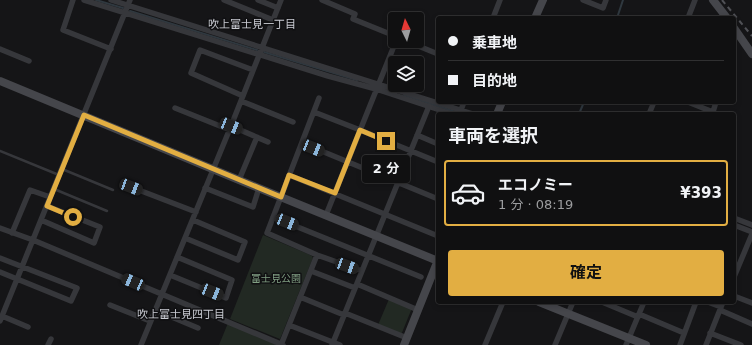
<!DOCTYPE html>
<html lang="ja">
<meta charset="utf-8">
<style>
body{margin:0;font-family:"DejaVu Sans","Noto Sans JP",sans-serif;background:#1e1e1f;color:#f1f3f6;height:100vh;display:flex;flex-direction:column;font-size:15px;white-space:nowrap}
*{box-sizing:border-box;margin:0}
p{font-size:13px;color:#9c9d9f}
.icon{flex:none;width:22px;height:22px;fill:none;stroke:currentColor;stroke-width:2;stroke-linecap:round;stroke-linejoin:round}
.map{position:relative;flex:1;overflow:hidden}
.panel{position:absolute;left:436px;top:112px;width:300px;height:192px;display:flex;flex-direction:column;background:#101011;border-radius:4px;box-shadow:0 2px 6px #0003,0 0 0 1px #303031}
.panel>*{flex:none}
.guide{position:absolute;left:436px;top:16px;width:300px;height:88px;border-radius:4px;box-shadow:0 2px 6px #0003,0 0 0 1px #303031;display:grid;align-content:center;height:88px;padding:0 12px;background:#101011}
.needle{width:26px;rotate:355deg}
.buttons{position:absolute;left:388px;top:12px;display:grid;gap:8px}
.buttons a{display:grid;place-items:center;width:36px;height:36px;border-radius:4px;background:#101011;box-shadow:0 2px 6px #0003,0 0 0 1px #303031;font-size:20px}
.end{position:absolute;width:18px;height:18px;margin:-9px;border:5px solid #e2ae42;background:#111;box-shadow:0 0 0 2px #111}
.from{border-radius:50%}
.bubble{position:absolute;height:28px;border-radius:4px;background:#101011;box-shadow:0 2px 6px #0003,0 0 0 1px #303031;font-size:13px;font-weight:700;line-height:28px;text-align:center}
.car{position:absolute;width:12px;height:24px;margin:-12px -6px;border-radius:5px;box-shadow:0 0 3px 1px #0007;background:linear-gradient(#222 24%,#8ab4d8 0 40%,#222 0 76%,#8ab4d8 0 86%,#222 0)}
.guide b{display:flex;align-items:center;gap:14px;height:38px;font-size:15px}
.guide b+b{border-top:1px solid #303031}
.guide i{width:10px;height:10px;background:#f1f3f6}
ul{padding:0;list-style:none}
li{display:flex;align-items:center;gap:12px;height:66px;margin:0 8px 6px;padding:0 4px;border:2px solid transparent;border-radius:4px}
li div{flex:1}
li b{display:block;font-size:15px}
li em{font-style:normal;font-weight:700}
li.selected{border-color:#e2ae42}
li>.icon{width:36px;height:36px;stroke-width:1.5}
h2{padding:0 12px;font-size:18px;line-height:48px}
.cta{display:flex;gap:8px;margin-top:auto;padding:8px 12px}
.cta a{flex:1;height:46px;border-radius:4px;background:#e2ae42;color:#111;font-size:16px;font-weight:700;line-height:46px;text-align:center}
.map>svg:first-child{display:block}
</style>
<div class="map">
<svg width="752" height="345" viewBox="0 0 752 345">
<rect width="100%" height="100%" fill="#151517"/>
<path fill="#222923" d="M263,235L308,254L312,256L313,258L280,339L230,319Z
M389,299L412,308L401,335L378,325Z
M228,323L275,342V345H219Z"/>
<g fill="none" stroke-linecap="round" stroke-linejoin="round">
<path stroke="#2f383f" stroke-width="2" d="M96,0L123,8
M130,11L257,50
M617,18L623,0
M264,52L357,80
M404,95L462,114
M579,114L584,102"/>
<path stroke="#36373b" stroke-width="2.5" d="M0,151L59,175
M62,169L113,190
M54,189L107,211"/>
<path stroke="#36373b" stroke-width="5.5" d="M73,0L63,30L111,49
M84,0L328,76L376,89L452,114
M111,0L473,114
M224,0L273,20
M258,0L278,8
M322,0L355,14L353,19L395,36
M583,0L603,8L606,0
M493,18L500,0
M688,18L695,0
M406,41L438,54
M0,49L29,61
M243,96L191,73L200,50L253,70
M319,98L267,233L317,255L362,271
M241,101L293,122
M688,102L713,112L716,102
M175,108L230,130
M461,110L464,102
M314,112L360,130L438,162
M649,114L654,102
M231,126L268,142
M417,135L438,144
M302,143L438,199
M289,175L438,236
M239,180L257,137
M131,187L196,212
M205,188L253,207L259,188
M326,215L396,41
M273,217L421,277
M734,218L752,225
M41,220L94,243L100,227L47,206
M734,225L752,232
M0,228L33,240L283,345
M12,233L30,190L50,197
M185,238L238,260L245,242L193,220
M0,258L77,288L71,301L0,272
M311,271L355,288
M170,275L226,298L232,280L177,257
M734,277L752,234
M357,284L418,310
M734,296L752,303
M300,297L344,315
M602,302L638,317
M708,302L721,307
M110,305L150,321
M155,310L198,328
M720,310L752,324
M345,313L407,338
M639,314L684,333
M2,316L28,327
M0,321L130,0
M289,325L340,345
M710,333L741,345
M48,345L51,339
M141,345L231,126L281,0
M281,345L317,255
M332,345L429,106
M485,345L503,302
M555,345L573,302
M626,345L644,302
M680,345L696,302
M706,345L723,302"/>
<path stroke="#45464b" stroke-width="8" d="M713,0L727,18
M535,18L543,0
M734,28L752,54
M0,81L239,180L438,261
M497,114L502,102
M539,302L646,345
M404,345L438,260"/>
<path stroke="#505156" stroke-width="2" stroke-dasharray="5 4" stroke-linecap="butt" d="M722,0L752,36"/>
</g>
<g fill="none" stroke-linecap="round" stroke-linejoin="round">
<path stroke="#e2ae42" stroke-width="5" d="M73,217L47,206L84,115L281,197L289,175L335,193L360,130L386,141"/>
</g>
<g text-anchor="middle" stroke-width="3" stroke-linejoin="round" paint-order="stroke">
<g font-size="10" fill="#819f83" stroke="#101012">
<text x="276" y="282">富士見公園</text>
</g>
<g font-size="11" fill="#c9cbd2" stroke="#101012">
<text x="252" y="28">吹上富士見一丁目</text>
<text x="181" y="318">吹上富士見四丁目</text>
</g>
</g>
</svg>
<div class="buttons">
<a><svg class="needle" viewBox="-14 -14 28 28"><path d="M0-13l5 13h-10z" fill="#e53935"/><path d="M0 13l5-13h-10z" fill="#9c9d9f"/></svg></a>
<a><svg class="icon" aria-label="layers" viewBox="0 0 24 24"><path d="M12 4l9 5-9 5-9-5zM3 14l9 5 9-5"/></svg></a>
</div>
<i class="end from" style="left:73px;top:217px"></i>
<i class="end" style="left:386px;top:141px"></i>
<div class="bubble" style="left:362px;top:155px;width:48px">2 分</div>
<i class="car" style="left:231px;top:126px;rotate:112deg"></i>
<i class="car" style="left:313px;top:148px;rotate:112deg"></i>
<i class="car" style="left:131px;top:187px;rotate:111deg"></i>
<i class="car" style="left:287px;top:222px;rotate:112deg"></i>
<i class="car" style="left:347px;top:266px;rotate:110deg"></i>
<i class="car" style="left:133px;top:282px;rotate:293deg"></i>
<i class="car" style="left:212px;top:292px;rotate:112deg"></i>
<div class="guide">
<b><i class="from"></i>乗車地</b>
<b><i></i>目的地</b>
</div>
<section class="panel">
<h2>車両を選択</h2>
<ul>
<li class="selected"><svg class="icon" aria-label="car" viewBox="0 0 24 24"><path d="M5 17H2v-5l4-1 3-4h7l3 4 3 1v5h-3M9 17h6M6 11h13"/><circle cx="7" cy="17" r="2"/><circle cx="17" cy="17" r="2"/></svg><div><b>エコノミー</b><p>1 分 · 08:19</p></div><em>¥393</em></li>
</ul>
<div class="cta"><a>確定</a></div>
</section>
</div>
